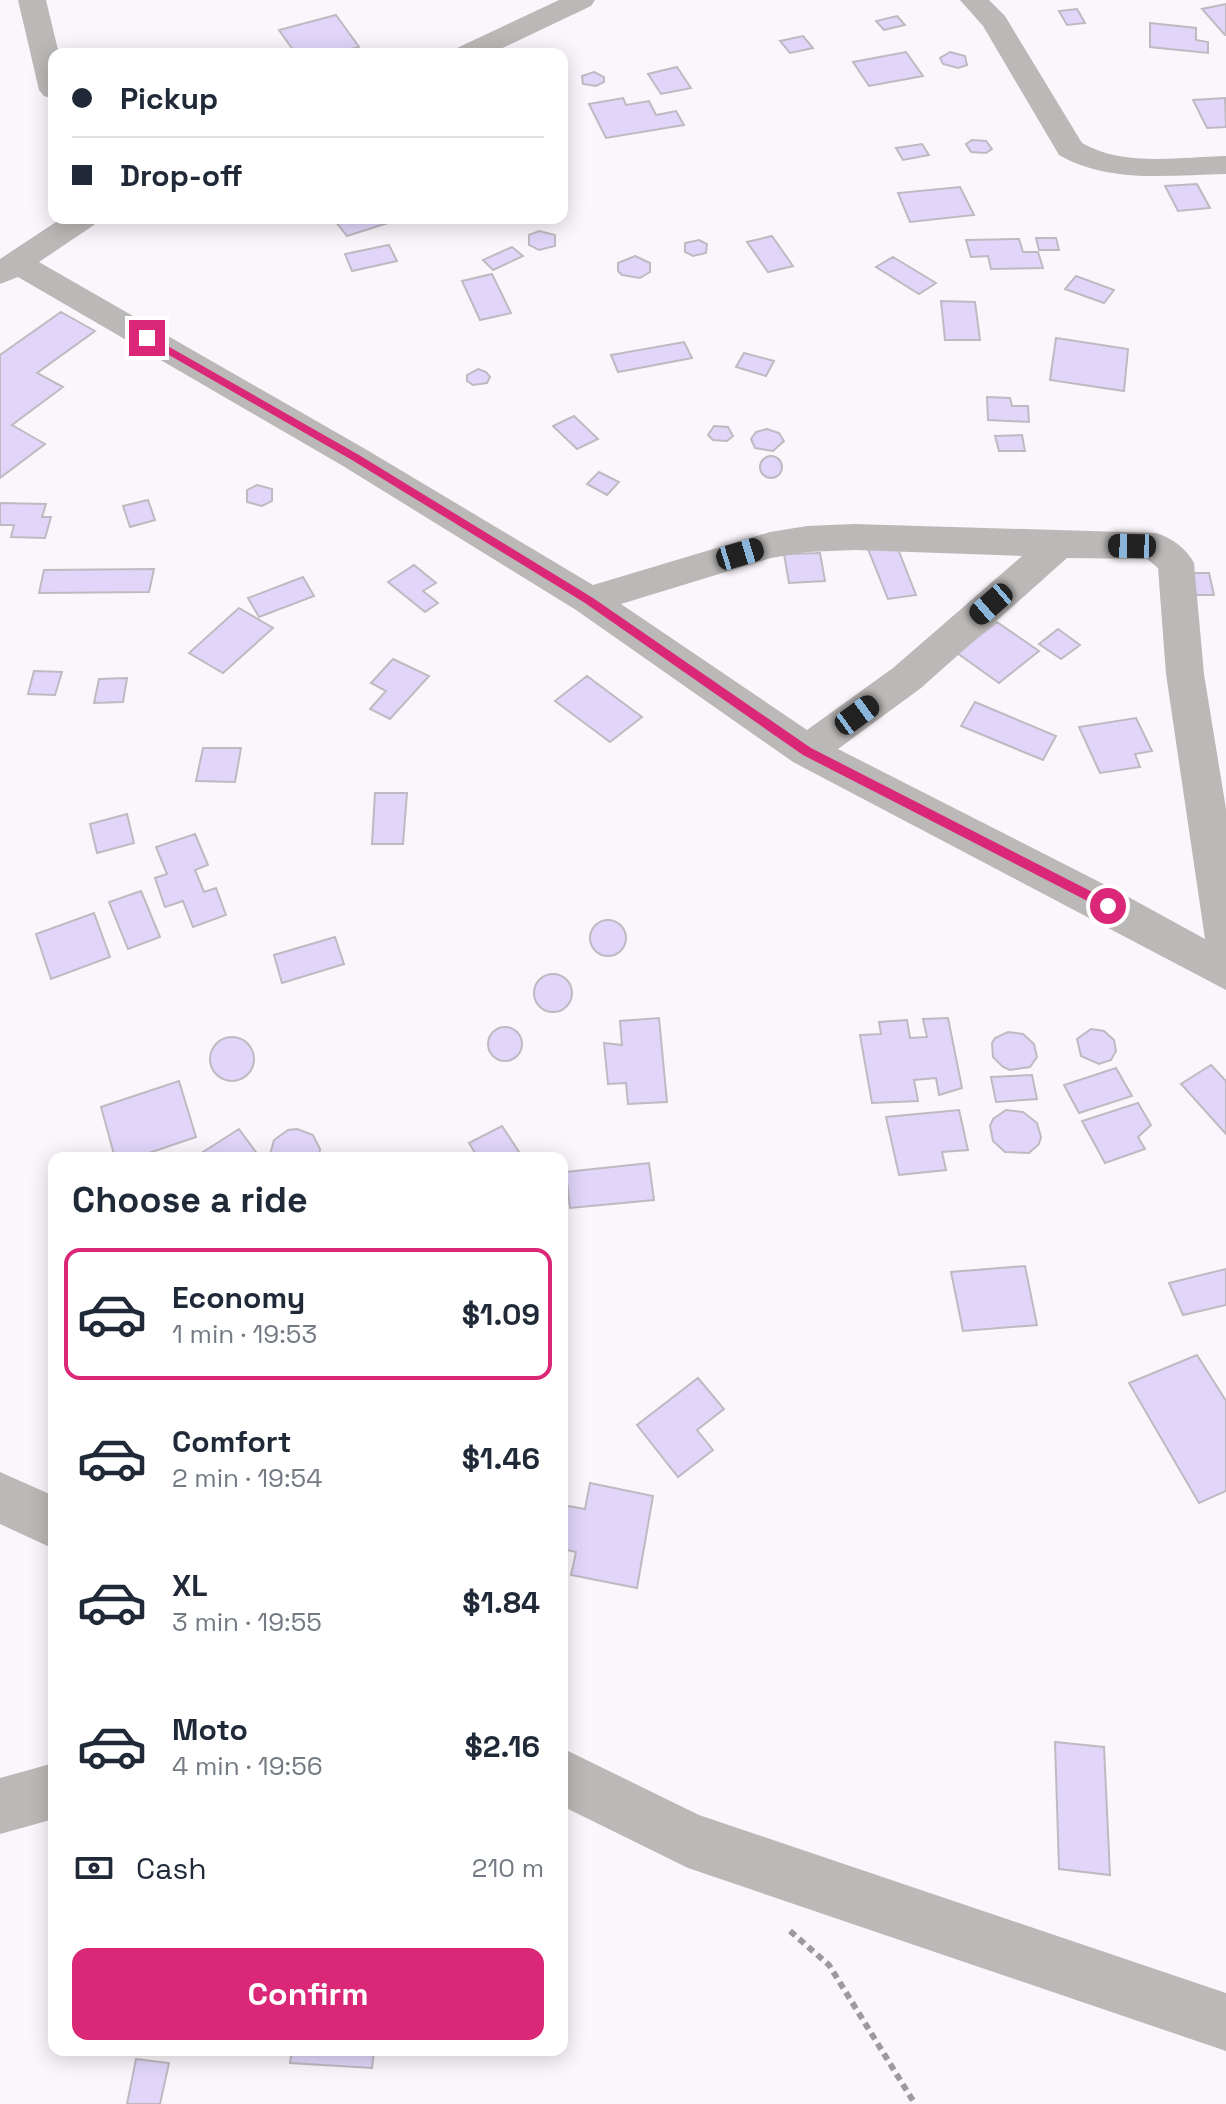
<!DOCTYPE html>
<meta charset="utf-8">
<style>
body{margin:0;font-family:"Space Grotesk",sans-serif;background:#f2f2f3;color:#1f2937;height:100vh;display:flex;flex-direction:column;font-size:30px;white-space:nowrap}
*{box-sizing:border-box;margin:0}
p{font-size:26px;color:#747a83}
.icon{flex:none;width:44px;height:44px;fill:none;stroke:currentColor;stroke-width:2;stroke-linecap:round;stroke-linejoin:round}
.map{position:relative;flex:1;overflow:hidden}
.sheet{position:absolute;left:48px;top:1152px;width:520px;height:904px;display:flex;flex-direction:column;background:#fff;border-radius:16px;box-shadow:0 4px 20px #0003}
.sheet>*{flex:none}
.guide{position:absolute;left:48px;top:48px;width:520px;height:176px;border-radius:16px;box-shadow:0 4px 20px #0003;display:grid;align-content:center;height:176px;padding:0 24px;background:#fff}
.end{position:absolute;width:36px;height:36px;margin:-18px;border:10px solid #db2777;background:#fff;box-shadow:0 0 0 4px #fff}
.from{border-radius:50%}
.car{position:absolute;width:24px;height:48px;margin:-24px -12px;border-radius:10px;box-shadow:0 0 6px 2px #0007;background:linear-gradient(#222 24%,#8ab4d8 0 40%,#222 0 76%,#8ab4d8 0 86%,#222 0)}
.guide b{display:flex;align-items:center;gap:28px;height:76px;font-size:30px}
.guide b+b{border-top:2px solid #e0e1e3}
.guide i{width:20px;height:20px;background:#1f2937}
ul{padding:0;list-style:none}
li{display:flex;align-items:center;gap:24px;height:132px;margin:0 16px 12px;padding:0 8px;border:4px solid transparent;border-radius:16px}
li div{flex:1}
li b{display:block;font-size:30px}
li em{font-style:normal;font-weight:700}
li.current{border-color:#db2777}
li>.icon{width:72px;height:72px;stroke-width:1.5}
h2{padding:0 24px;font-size:36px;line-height:96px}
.pay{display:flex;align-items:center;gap:20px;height:88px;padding:0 24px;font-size:30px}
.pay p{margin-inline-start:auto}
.cta{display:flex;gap:16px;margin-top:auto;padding:16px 24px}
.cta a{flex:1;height:92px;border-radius:16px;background:#db2777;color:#fff;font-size:32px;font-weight:700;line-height:92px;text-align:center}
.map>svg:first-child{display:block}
</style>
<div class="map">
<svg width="1226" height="2104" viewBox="0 0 1226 2104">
<rect width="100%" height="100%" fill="#fbf6fb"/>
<path fill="#e1d6fa" stroke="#bdbbc1" stroke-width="2" d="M1226,4V35H1225L1202,9Z
M1077,9L1085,23L1067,25L1059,11Z
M336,15L359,47L330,54H296L279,30Z
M897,16L905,25L884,30L876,21Z
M1150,23L1196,28V40L1208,42V53L1150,47Z
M803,36L813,48L790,53L780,41Z
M906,52L923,76L869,86L853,62Z
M950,52L965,56L967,65L958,68L943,64L940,58Z
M677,67L691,88L661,94L648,74Z
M594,72L604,77V82L596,86L583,84L582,76Z
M623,98L626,105L649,101L656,115L676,111L684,125L606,138L589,104Z
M1225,98L1226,127L1207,128L1193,100Z
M972,140L986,141L992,149L986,153L971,152L966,144Z
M922,144L929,155L903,160L896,148Z
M1197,184L1210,208L1178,211L1165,186Z
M960,187L974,215L910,222L898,193Z
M333,218H395L397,220L347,236Z
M539,231L555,235V246L539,250L529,245V235Z
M772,236L793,266L768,272L747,242Z
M1036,238H1056L1059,250H1039Z
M1019,239L1023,252H1038L1043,268L991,269L988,256L971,257L966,240Z
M699,240L707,244L706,253L693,256L685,252V243Z
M389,245L397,261L352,271L345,254Z
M512,247L523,256L493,270L483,260Z
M635,256L650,263V272L640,278L622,275L618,271V263Z
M893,257L936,283L919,294L876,267Z
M492,274L511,313L480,320L462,281Z
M1076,276L1114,290L1104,303L1065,289Z
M941,301L975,302L980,340H945Z
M61,312L95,331L37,373L63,387L12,425L45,444L0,478V355Z
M1056,338L1128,349L1124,391L1050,380Z
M684,342L692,358L618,372L611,355Z
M744,353L774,361L766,376L736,367Z
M478,369L486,372L490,377L487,383L473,385L467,381V375Z
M987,397L1010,398L1012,406H1028L1029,422L988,420Z
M574,416L598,439L577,449L553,426Z
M714,426L728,427L733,436L727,441L713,440L708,435Z
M767,429L779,433L784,441L773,451L755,448L751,439L756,432Z
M1022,435L1025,451H999L995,436Z
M760 467a11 11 0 1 1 22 0a11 11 0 1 1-22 0Z
M599,472L619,482L607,495L587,484Z
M257,485L272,489V501L262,506L247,502V490Z
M148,500L155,520L130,527L123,506Z
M0,503L46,504L42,517H51L45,538L11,537L14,525H0Z
M896,544L916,595L888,599L868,549Z
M820,553L825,581L789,583L784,554Z
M414,565L436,583L423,591L438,603L425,612L388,582Z
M154,569L149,592L39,593L44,570Z
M1188,573H1209L1214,595H1192Z
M303,577L314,596L259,617L248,598Z
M239,608L273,628L223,673L189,653Z
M997,622L1039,651L999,683L957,653Z
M1058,629L1080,645L1061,659L1039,644Z
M393,659L429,676L390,719L370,709L386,691L371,683Z
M34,671L62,672L55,695L28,694Z
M587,676L642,717L610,742L555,701Z
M127,678L123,702L94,703L99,679Z
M975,702L1056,736L1043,760L961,726Z
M1136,718L1152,751L1135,754L1140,767L1100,773L1079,727Z
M203,748H241L235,782L196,781Z
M375,793H407L403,844H372Z
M127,814L134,843L97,853L90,824Z
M195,834L208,865L195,870L204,892L216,888L226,915L193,927L183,901L165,907L155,878L167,874L156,847Z
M141,891L160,937L128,949L109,902Z
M94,913L110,957L51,979L36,934Z
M590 938a18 18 0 1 1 36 0a18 18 0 1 1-36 0Z
M335,937L344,964L282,983L274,955Z
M534 993a19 19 0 1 1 38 0a19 19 0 1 1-38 0Z
M659,1018L667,1102L628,1104L626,1083L608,1084L604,1043L622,1045L620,1021Z
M948,1018L962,1088L939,1095L936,1078L914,1080L918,1101L872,1103L860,1035L881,1034L879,1022L907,1020L910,1038L927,1037L923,1019Z
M488 1044a17 17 0 1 1 34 0a17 17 0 1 1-34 0Z
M1091,1029L1104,1031L1114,1040L1116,1051L1111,1060L1099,1064L1081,1056L1077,1039Z
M1008,1032L1023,1034L1034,1044L1037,1057L1030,1067L1010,1070L1003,1067L993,1057L992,1043L995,1038Z
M210 1059a22 22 0 1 1 44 0a22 22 0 1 1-44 0Z
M1211,1065L1226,1081V1134L1181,1084Z
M1116,1068L1132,1096L1079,1113L1064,1085Z
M1032,1075L1037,1099L996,1102L991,1077Z
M179,1081L196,1137L134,1158H115L101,1107Z
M1138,1103L1151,1125L1138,1137L1145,1149L1105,1163L1082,1121Z
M959,1110L968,1150L942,1152L946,1170L899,1175L886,1117Z
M1006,1110L1023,1112L1037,1123L1041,1137L1039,1144L1029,1153L1005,1152L993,1141L990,1126L993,1119Z
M502,1126L523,1158H478L469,1143Z
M239,1129L258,1155L253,1158H207L203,1152Z
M297,1129L313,1135L320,1149L319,1158H269L274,1140L288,1130Z
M649,1163L654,1200L570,1208L566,1172Z
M1025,1266L1037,1325L963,1331L951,1272Z
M1226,1269V1305L1183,1315L1169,1283Z
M1197,1355L1226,1401V1491L1199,1503L1129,1383Z
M698,1378L724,1409L697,1430L713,1450L678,1477L637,1425Z
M590,1483L653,1496L637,1588L571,1575L576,1552L562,1549V1505L585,1509Z
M1055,1742L1104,1747L1110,1875L1059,1869Z
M292,2050H374L372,2068L290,2063Z
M136,2059L169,2063L160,2104H127Z"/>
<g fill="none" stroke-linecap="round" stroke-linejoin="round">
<path stroke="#9d999d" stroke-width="6" stroke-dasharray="7 5" stroke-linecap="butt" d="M790,1931L829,1965L915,2104"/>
<path fill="#bbb9b7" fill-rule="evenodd" d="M18,0H46L59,54H54V99L44,96L39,90Z
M559,0H595L591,6L490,54H453L457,48Z
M960,0H989L1005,16L1082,143C1123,167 1180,157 1226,156V174C1171,175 1109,184 1059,155L983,26Z
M62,218H99L94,225L39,262L367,450L593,585L770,532L807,526L854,524L1156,533C1172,538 1186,548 1194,563L1204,674L1226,809V990L793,762L576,610L343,466L18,277L0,284V259ZM854,550L1022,556L893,668L807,730L621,604L771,558L807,552ZM1067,558L1147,559L1158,568L1166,674L1205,939L1123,894L838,749L921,688Z
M0,1472L54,1496V1549L0,1524Z
M562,1748L699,1815L1226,1993V2051L688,1868L562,1806Z
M54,1763V1819L0,1834V1778Z"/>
</g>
<path fill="#db2777" d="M143,336H150L359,455L593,598L811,748L1112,902V909H1103L803,755L585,603L352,460L143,340Z"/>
</svg>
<i class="end from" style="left:1108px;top:906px"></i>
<i class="end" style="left:147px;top:338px"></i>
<i class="car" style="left:1132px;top:546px;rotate:271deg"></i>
<i class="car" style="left:740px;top:554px;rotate:73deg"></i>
<i class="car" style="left:991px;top:604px;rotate:229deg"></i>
<i class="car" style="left:857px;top:715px;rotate:54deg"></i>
<div class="guide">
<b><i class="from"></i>Pickup</b>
<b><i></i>Drop-off</b>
</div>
<section class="sheet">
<h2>Choose a ride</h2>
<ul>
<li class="current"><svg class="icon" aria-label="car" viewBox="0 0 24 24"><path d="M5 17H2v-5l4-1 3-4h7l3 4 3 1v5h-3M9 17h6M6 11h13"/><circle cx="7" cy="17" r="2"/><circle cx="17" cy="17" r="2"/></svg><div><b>Economy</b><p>1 min · 19:53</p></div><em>$1.09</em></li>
<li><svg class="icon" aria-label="car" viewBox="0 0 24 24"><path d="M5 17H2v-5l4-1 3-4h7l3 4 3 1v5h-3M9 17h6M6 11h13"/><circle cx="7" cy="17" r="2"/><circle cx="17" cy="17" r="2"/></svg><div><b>Comfort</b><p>2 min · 19:54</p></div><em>$1.46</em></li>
<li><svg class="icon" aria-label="car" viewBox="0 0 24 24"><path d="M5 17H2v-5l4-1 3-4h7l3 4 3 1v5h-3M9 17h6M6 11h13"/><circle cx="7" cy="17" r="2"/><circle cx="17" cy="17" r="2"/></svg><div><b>XL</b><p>3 min · 19:55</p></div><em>$1.84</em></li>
<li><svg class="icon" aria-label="car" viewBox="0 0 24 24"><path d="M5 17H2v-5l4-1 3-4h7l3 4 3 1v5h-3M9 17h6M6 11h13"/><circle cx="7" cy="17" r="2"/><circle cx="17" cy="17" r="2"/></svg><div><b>Moto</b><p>4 min · 19:56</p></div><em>$2.16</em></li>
</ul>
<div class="pay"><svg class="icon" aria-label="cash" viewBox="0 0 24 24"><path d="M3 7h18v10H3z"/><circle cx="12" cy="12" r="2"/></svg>Cash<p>210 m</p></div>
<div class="cta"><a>Confirm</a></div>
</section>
</div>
